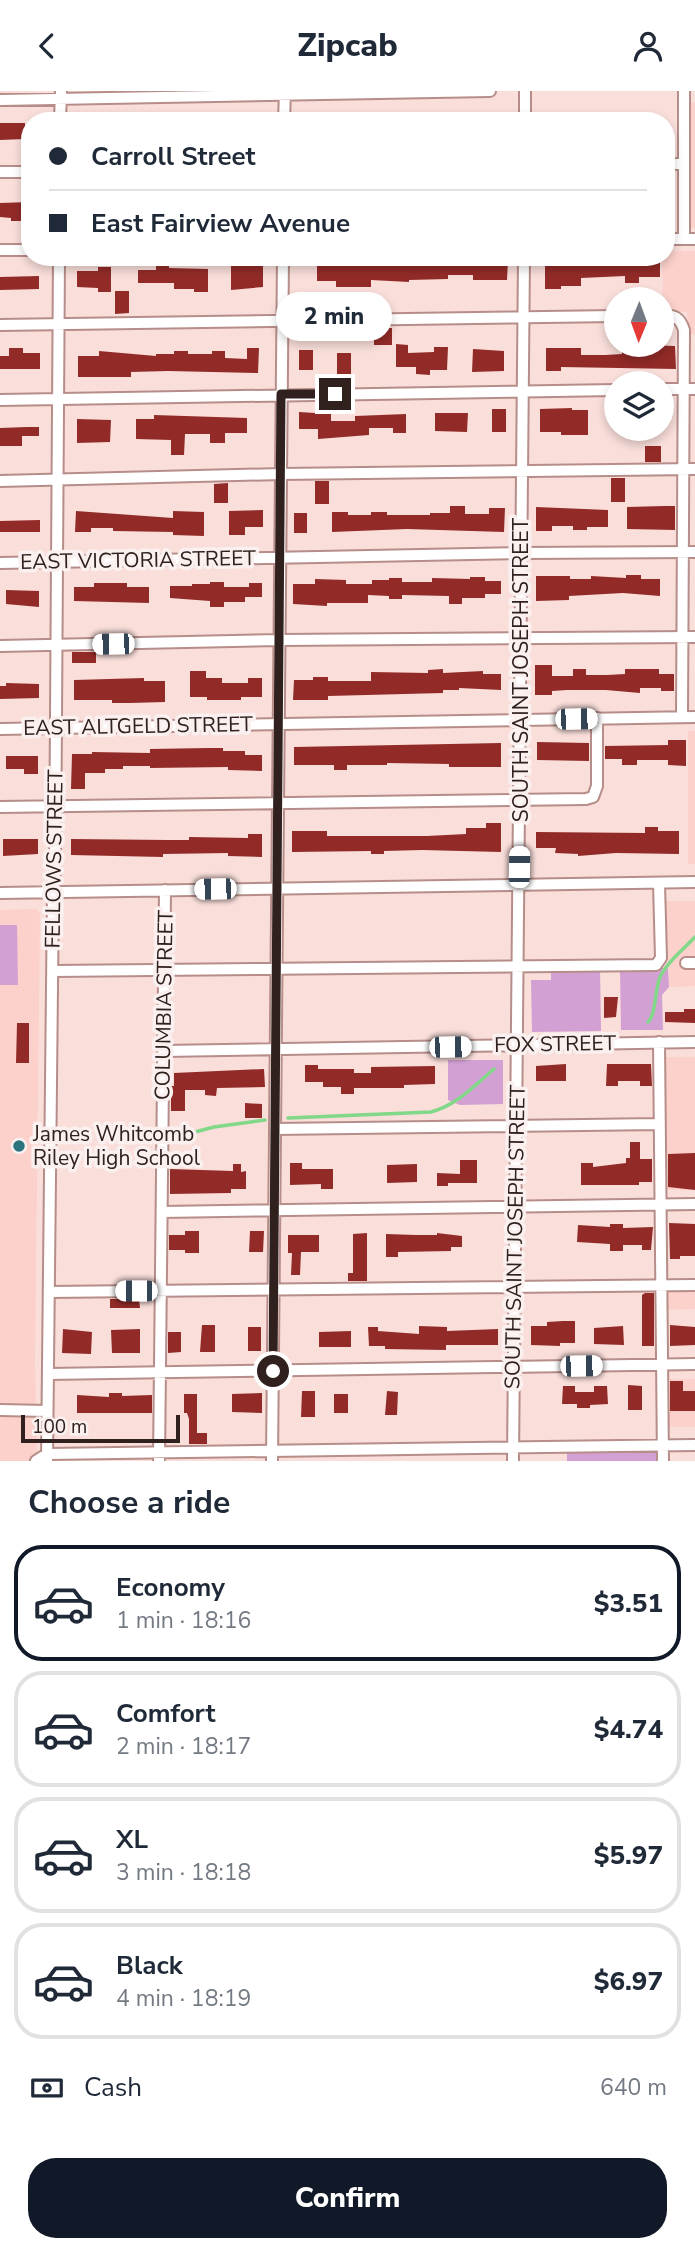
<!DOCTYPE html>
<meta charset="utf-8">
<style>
body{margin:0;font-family:"Nunito Sans",sans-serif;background:#f2f2f3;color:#1f2937;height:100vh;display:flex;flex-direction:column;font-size:26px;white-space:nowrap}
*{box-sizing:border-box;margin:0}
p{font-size:23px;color:#747a83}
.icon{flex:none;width:38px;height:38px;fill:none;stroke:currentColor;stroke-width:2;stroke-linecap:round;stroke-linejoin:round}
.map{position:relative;height:1370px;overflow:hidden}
.panel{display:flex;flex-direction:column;background:#fff;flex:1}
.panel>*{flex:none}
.top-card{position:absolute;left:21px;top:21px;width:654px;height:154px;border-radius:28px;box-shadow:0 4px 10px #0003;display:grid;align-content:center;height:154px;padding:0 28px;background:#fff}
.needle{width:46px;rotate:181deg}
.fabs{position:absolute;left:604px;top:196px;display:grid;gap:14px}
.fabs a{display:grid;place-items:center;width:70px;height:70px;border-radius:50%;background:#fff;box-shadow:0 4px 10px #0003;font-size:35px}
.scale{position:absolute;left:21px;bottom:18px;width:159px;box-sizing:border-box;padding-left:7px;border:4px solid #30201e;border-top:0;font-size:19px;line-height:24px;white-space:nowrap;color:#30201e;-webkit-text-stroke:5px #f9f0ef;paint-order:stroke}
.end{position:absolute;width:32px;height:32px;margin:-16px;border:9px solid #30201e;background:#fff;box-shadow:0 0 0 4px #fff}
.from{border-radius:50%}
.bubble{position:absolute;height:49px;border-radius:24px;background:#fff;box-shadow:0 4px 10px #0003;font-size:23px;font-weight:800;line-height:49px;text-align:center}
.car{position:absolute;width:21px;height:42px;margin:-21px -10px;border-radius:9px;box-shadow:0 0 5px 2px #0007;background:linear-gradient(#fff 24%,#345 0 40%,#fff 0 76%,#345 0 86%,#fff 0)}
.top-card b{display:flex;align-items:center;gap:24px;height:66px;font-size:26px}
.top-card b+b{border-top:2px solid #e0e1e3}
.top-card i{width:18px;height:18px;background:#1f2937}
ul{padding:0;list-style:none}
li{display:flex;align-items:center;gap:21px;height:116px;margin:0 14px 10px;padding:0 14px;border:4px solid #e0e1e3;border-radius:28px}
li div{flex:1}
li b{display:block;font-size:26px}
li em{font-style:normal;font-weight:800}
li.selected{border-color:#111827}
li>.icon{width:63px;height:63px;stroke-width:1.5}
h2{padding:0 28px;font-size:32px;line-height:84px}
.pay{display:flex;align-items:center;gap:18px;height:77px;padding:0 28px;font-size:26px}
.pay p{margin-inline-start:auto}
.primary-button{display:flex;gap:14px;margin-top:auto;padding:14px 28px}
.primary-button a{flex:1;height:80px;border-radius:28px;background:#111827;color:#fff;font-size:28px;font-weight:800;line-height:80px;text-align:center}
header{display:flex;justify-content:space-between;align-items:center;height:91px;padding:0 28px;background:#fff;font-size:32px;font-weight:800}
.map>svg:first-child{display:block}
</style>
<header><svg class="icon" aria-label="back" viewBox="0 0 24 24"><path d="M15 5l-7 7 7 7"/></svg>Zipcab<svg class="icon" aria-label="person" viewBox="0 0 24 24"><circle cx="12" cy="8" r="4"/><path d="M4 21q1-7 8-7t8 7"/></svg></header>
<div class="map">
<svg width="695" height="1370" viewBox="0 0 695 1370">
<rect width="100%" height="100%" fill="#f9deda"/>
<path fill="#fcd1cc" d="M689,11H695V137H688Z
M667,160H695V243H688L687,221H663L662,166H667Z
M688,640H695V773H688Z
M666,810H695V895L669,896Z
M36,818L40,823L35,1272L37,1370H0V819Z
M662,966H695V1099H664Z
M695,1197V1218L663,1219V1198Z
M665,1288H695V1336H666Z"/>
<path fill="#d2a0d3" d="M0,834H17L18,894H0Z
M551,877H600L601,940L532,941L531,889H551Z
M620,877H668L669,896L662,904L663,939H621Z
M503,969V1013L460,1014L448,1009V969Z
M659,1358V1370H567V1360Z"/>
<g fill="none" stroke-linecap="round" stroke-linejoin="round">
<path stroke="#81d888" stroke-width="3.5" d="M648,931C657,922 654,897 661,884C669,869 684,858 695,846
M288,1027L431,1021C457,1014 474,995 494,978
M168,1048L214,1036L265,1029"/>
</g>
<path fill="#922b28" d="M0,32H25V48L0,49Z
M30,111V126H24V130H11V127L0,126V112Z
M624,166H660V186H639V192H625V185L581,187V195H561V198H545V170H566V167Z
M453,169H508L507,189H473V184H448V188L409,189V191L371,189V196H336V190H317V172H395V170L453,172Z
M156,174H169V177L208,178V201H194V198H174V192H138V179H156Z
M231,174L263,175V196L231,199Z
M98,176H111V201H98V197L77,196V180H98Z
M39,185V198L0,199V186Z
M115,200H129V222L115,223Z
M300,202H314V222H300Z
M374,237H392V254H374Z
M396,253L408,254V262L434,261V256H448L447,279H430V284L416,283V276H396Z
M645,254L675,255L676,278L561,276V280H546V257H581V264H605L622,263V256H645Z
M9,257H23V262H40V278H0V265H9Z
M247,257H259L258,282L168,280L131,281V286H78V265H99V260L156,265V263H174V260H188V263H212V260H225V267L247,268Z
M473,258L504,260V280L472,281Z
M299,259H313V279H299Z
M337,262H351V283H337Z
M572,317V319H588V344H561V341H540V318Z
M492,318H506V341H492Z
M299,321L331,323V330H355V325L406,323V342H393V337H369V344L318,348V338H299Z
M435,322H468L467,341L435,340Z
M154,324L247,327V342H225V352H210V343H185L184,364H171V349L136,348V328H154Z
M77,328L111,329L110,351L77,352Z
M27,336H39V345H22V355H0V337Z
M645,355H661V371H645Z
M611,387H625V411H611Z
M315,390H329V413H315Z
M228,392V412H214V393Z
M450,415H465V423H489V417H505L504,441L407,438L332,441V421H348V424H371V421H387V424H430V422H450Z
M664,415H675V439L627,438V416Z
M536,416L608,419V436H587V439H573V435H552V440H536Z
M263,419V436H245V444H229V420Z
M76,420L173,427V420L204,421V445L173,444V441L113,440V437H91V441H75Z
M294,422H307V442H294Z
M40,429V441H0V430Z
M626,484H641V488H660V505L623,502L569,505V509L536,510V485H570V488H591V485L626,487Z
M470,486H485V490H501V503H485V507H462V513H449V505L402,504V508H389V505L368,504V512H327V515L293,513V493H315V488L346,489V493H372V489H389V487H402V491H432V487L470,488Z
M210,491H224V496H249V492H262V506H245V511H224V516H210V510L170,507V495H192V493H210Z
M94,492H127V496H149V512L74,510V496H94Z
M6,499L39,500V516L6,513Z
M72,561H96V572H72Z
M535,574H552V585H573V578H586V584H607L625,583V578H659V583H674V600H661V597H640V602L606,599H567L552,600V604H535Z
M443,578V582L483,580V583H501V599L459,597V599H443V602L328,605V609H293L294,589H313V586H328V590H371V581L428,582V579Z
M190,580H206V587H222V592H248V587H262V606H241V609H207V606H190Z
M144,587V590H165V611L130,612H112V609H74V589Z
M6,592L39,593V607L0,608V595H6Z
M668,649H686V675L668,674V669H637V674H622V668H605V655L668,654Z
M537,651L589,652V670L537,669Z
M501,652V676H449V673L387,672V674H347V679H334V674H294V656Z
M209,657H223V660H245V664H262V680L228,679V676L150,677V675H123V678H105V682H85V698H71L72,663H92V661L150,662V658Z
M6,665H38V683H24V678H6Z
M486,732H501V761L422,759L384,760V763H371V760L292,761V740H327V745H427L466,743V737H486Z
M645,736H658V740H679V763L616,762L578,765V763L555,762L556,757H536V741L645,742Z
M248,743H262V766L228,765V762L163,763V766L71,764V748L168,749H189V746L248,747Z
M3,748H38V763L3,765Z
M604,906H618L616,926L604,927Z
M684,918H695V932L665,931V921H684Z
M17,932H29V972H16Z
M566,973V990H536V975Z
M607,973H651L652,995H640V990H618V995H606Z
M305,974H318V978H354V982H371V976L435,975V993L404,994V997H354V1003H341V996H323V991H305Z
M264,978L265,996L217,997L216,1005L205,1004V999H185V1020H171V995H174V982Z
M245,1012L262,1013V1027H245Z
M630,1051H640V1068H652V1091H639V1094H581V1072H593V1076L626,1072V1067H630Z
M695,1062V1099L668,1096V1063Z
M460,1069H477V1092H448V1095H437V1082L460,1083Z
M290,1072H302V1078H333V1098H321V1093L290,1094Z
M233,1073H241V1081L246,1080V1098H231V1102L170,1103V1078L233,1080Z
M417,1073V1091L387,1092V1074Z
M669,1132L695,1133V1165H680V1168H670Z
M610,1133H623V1137L653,1136L651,1159H642V1154H623V1160H610V1153L577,1151L578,1134L610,1136Z
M185,1140H199V1162H185V1159H169V1144H185Z
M250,1140H264L263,1161H249Z
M367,1142V1190H348V1182H353V1143Z
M437,1142L462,1145V1156H451V1160L398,1161V1166H386V1143L416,1144H437Z
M288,1144H319V1161H301L300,1184H291L292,1162H288Z
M645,1202H654V1255H642V1204Z
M110,1208H139L140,1217H110Z
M563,1230H575V1252H560V1255L531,1254V1235H547V1231Z
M202,1234H215V1261H200Z
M670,1234L695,1236V1254L670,1255Z
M419,1235L447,1236V1240L498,1238V1254H446V1259L385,1258V1255H369L368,1236H378V1240L419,1243Z
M623,1235L624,1254L594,1253V1237Z
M248,1236H261V1260H248Z
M63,1238L92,1241L91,1263L62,1262Z
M140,1238V1262H112L111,1239Z
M351,1240V1256H319V1241Z
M168,1241H181V1261L168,1262Z
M670,1290H683V1300H695V1320H670Z
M628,1294L642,1295V1319H628Z
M563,1295H575V1301H594V1295H607L608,1313L590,1314V1317H577V1313H562Z
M302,1300H315V1326H301Z
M387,1300L398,1301L397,1324H385Z
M109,1302H122V1305L152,1304V1322H77V1304L109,1306Z
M262,1302V1322L232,1321V1303Z
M184,1303H197V1342H207V1353H189V1328L187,1322H184Z
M334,1303H348V1322H334Z"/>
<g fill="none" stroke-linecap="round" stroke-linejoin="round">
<defs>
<path id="minor" d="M684,0V148
M0,9L490,0
M60,30L61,0
M284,30L285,0
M525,30V0
M667,73H684
M0,81H30
M667,148H695
M0,159H30
M662,224C674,224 680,226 684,239L682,626
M0,234L616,225
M662,298H695
M0,309L616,299
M0,390L281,383L695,378
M0,472L522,462L695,461
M0,555L280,549L695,546
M0,638L695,626
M0,716L586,708L593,706L597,695V627
M0,802L695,791
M686,872H695
M53,880L656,874L661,867L659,792
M659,951L663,1370
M163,960L695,951
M275,1038L659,1033
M162,1121L695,1113
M49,1201L695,1194
M48,1283L695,1273
M0,1319L47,1320
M36,1370L47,1363L695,1354
M47,1370L53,801L55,779L59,166
M159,1370L165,799
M272,1370L283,166
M513,1370L524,166"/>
</defs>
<use href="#minor" stroke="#b68d88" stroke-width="14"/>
<use href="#minor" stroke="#fff" stroke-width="10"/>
</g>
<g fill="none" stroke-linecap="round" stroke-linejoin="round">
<path stroke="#30201e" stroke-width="9" d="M273,1280L281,303H335"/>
</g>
<circle fill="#2c747d" stroke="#f9f0ef" stroke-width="2.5" cx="19" cy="1055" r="7"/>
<g text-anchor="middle" stroke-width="7" stroke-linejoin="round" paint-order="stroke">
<g font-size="21" fill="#30201e" stroke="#f9f0ef">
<text transform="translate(138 469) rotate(-1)" y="7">EAST VICTORIA STREET</text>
<text transform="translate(521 579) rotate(-90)" y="7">SOUTH SAINT JOSEPH STREET</text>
<text transform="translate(138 635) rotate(-1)" y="7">EAST ALTGELD STREET</text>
<text transform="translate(54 768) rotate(-89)" y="7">FELLOWS STREET</text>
<text transform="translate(164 914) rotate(-89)" y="7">COLUMBIA STREET</text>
<text transform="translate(555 953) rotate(-1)" y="7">FOX STREET</text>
<text transform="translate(515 1146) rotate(-89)" y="7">SOUTH SAINT JOSEPH STREET</text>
</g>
<g font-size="21" fill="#30201e" stroke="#f9f0ef" text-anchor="start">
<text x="33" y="1050">James Whitcomb<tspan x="33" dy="24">Riley High School</tspan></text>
</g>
</g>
</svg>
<div class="fabs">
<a><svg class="needle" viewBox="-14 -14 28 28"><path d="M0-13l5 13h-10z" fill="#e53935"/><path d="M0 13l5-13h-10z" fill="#747a83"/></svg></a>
<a><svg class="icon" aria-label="layers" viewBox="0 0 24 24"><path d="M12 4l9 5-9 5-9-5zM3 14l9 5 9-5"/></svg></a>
</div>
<div class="scale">100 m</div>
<i class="end from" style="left:273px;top:1280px"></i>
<i class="end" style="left:335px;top:303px"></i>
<div class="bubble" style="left:276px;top:201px;width:116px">2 min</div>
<i class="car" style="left:113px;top:553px;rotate:269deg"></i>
<i class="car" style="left:576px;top:628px;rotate:89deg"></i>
<i class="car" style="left:519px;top:776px;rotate:1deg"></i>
<i class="car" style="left:215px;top:798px;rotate:269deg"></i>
<i class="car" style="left:450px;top:956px;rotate:89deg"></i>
<i class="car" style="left:136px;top:1200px;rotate:270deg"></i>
<i class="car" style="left:581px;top:1275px;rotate:89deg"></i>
<div class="top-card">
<b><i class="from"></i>Carroll Street</b>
<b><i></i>East Fairview Avenue</b>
</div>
</div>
<section class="panel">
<h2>Choose a ride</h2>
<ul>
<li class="selected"><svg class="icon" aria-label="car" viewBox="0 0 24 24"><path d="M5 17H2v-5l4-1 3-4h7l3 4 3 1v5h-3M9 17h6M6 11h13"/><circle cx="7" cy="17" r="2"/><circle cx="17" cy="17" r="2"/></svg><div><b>Economy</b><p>1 min · 18:16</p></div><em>$3.51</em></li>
<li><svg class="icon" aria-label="car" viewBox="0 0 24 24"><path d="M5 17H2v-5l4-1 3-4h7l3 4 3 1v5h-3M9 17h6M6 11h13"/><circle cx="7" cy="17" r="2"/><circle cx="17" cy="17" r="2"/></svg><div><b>Comfort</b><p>2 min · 18:17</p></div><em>$4.74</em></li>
<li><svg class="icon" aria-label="car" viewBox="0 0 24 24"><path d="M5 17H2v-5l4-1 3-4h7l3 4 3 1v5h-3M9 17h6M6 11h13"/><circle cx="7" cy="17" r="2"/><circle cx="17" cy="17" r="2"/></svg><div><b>XL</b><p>3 min · 18:18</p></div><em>$5.97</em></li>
<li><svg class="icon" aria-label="car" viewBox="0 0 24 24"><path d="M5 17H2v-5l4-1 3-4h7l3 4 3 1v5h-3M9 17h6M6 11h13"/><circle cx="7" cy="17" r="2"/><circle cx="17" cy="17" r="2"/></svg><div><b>Black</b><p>4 min · 18:19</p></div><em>$6.97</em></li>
</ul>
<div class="pay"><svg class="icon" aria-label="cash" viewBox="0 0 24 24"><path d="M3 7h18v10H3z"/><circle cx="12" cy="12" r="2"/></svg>Cash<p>640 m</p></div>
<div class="primary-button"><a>Confirm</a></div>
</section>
